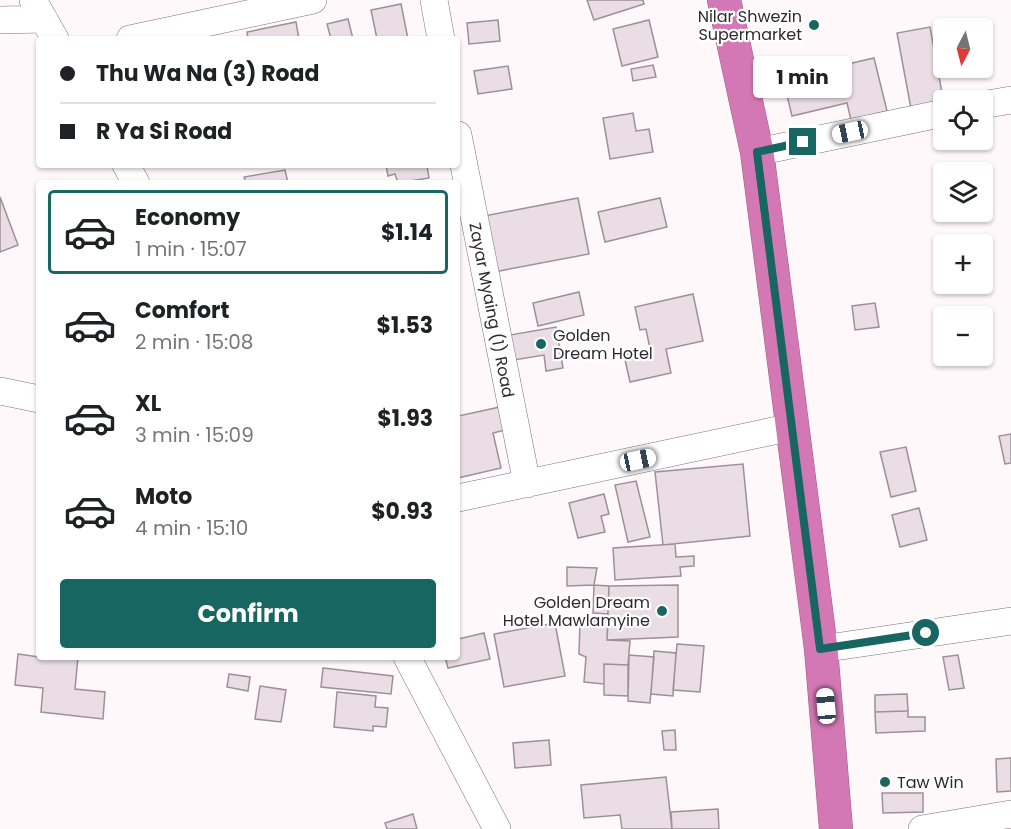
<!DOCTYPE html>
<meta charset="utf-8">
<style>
body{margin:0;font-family:Poppins,sans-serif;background:#f6f6f6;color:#202124;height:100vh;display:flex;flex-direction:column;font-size:22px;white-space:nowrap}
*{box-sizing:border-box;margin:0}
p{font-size:20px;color:#757577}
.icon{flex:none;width:33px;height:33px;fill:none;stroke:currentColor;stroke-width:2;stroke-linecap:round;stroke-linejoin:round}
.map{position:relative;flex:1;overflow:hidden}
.drawer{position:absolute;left:36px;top:180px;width:424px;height:480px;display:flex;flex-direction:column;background:#fff;border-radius:6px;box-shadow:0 2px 4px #0004}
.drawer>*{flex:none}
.guide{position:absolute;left:36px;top:36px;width:424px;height:132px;border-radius:6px;box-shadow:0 2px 4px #0004;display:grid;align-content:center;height:132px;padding:0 24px;background:#fff}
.needle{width:39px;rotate:187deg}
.fabs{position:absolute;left:933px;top:18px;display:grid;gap:12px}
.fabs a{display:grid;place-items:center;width:60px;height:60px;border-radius:6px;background:#fff;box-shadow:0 2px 4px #0004;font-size:30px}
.end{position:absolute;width:27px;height:27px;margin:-14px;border:8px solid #186661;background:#fff;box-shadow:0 0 0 3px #fff}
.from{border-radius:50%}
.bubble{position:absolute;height:42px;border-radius:6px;background:#fff;box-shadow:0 2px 4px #0004;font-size:20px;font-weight:700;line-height:42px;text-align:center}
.car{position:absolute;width:18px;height:36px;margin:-18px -9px;border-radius:8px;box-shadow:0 0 4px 2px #0007;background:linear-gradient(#fff 24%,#345 0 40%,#fff 0 76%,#345 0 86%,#fff 0)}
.guide b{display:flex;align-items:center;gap:21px;height:57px;font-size:22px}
.guide b+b{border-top:2px solid #e0e0e0}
.guide i{width:15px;height:15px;background:#202124}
ul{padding:10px 0 0;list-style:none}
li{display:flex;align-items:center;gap:18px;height:84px;margin:0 12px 9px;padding:0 12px;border:3px solid transparent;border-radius:6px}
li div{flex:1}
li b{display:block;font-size:22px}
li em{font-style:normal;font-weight:700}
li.active{border-color:#186661}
li>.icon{width:54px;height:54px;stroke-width:1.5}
.cta{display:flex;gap:12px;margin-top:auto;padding:12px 24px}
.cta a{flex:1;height:69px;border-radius:6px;background:#186661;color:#fff;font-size:24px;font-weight:700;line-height:69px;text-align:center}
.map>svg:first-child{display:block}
</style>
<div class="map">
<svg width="1011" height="829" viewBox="0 0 1011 829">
<rect width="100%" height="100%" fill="#fef8fb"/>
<path fill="#eadde5" stroke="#9d9198" stroke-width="1.5" d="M587,0H643L644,4L594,20Z
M401,4L408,39H377L371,10Z
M348,19L353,39H331L327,24Z
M498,20L500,41L469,44L467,23Z
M649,20L658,57L622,66L613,29Z
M296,22L299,39H248L247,32Z
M930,27L944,104L911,109L897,33Z
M874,58L887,111L851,120L847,103L792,116L783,79Z
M653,65L656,77L633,81L631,69Z
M508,66L512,89L478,94L474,71Z
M633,113L636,131L649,129L653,152L610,159L603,118Z
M386,165H435L427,166L429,178L398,183L395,174L388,176Z
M285,170L288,183H246L244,177Z
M0,197L18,245L0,252Z
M578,198L589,254L494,272L484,216Z
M660,198L667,227L605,242L598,212Z
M579,292L584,315L538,326L533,303Z
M693,294L703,341L666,349L671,373L630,382L624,355L650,349L646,329L640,330L635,307Z
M875,303L879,327L855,330L852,306Z
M556,327L563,368L546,371L544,355L514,360L510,335Z
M500,407L505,430L493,433L501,468L458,478V416Z
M1011,434V463L1005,464L999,436Z
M906,447L916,491L891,497L880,452Z
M743,464L750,536L663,545L655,472Z
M636,481L650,537L628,542L615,485Z
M604,494L609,514L601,516L605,532L578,538L569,503Z
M919,508L927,540L900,547L892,515Z
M675,544L676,557L694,556V566L680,567L681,576L615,580L613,548Z
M567,567L597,568L594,585L567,586Z
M594,585L609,586L608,614L593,613Z
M678,585V637L607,640L609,586Z
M580,621L608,622L607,640L630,641L628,665L604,664V684L584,682L586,657L579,654Z
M555,623L565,676L504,687L494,634Z
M484,633L490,659L448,668L445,657H458V639Z
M677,644L704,646L700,692L673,690Z
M654,651L676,653L673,696L651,694Z
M18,654L39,657H78L75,689L105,692L103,719L41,712L43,688L15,685Z
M629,655L654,657L650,703L628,701Z
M958,655L964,688L949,690L943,657Z
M604,664L628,665V696L604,695Z
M323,668L393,676L391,694L321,687Z
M229,674L250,677L248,691L227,687Z
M260,686L286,690L281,722L255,719Z
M337,692L376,696L375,707L388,708L386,727L373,726V731L334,727Z
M907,694L908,711L875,712V695Z
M908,711V717H925V731L876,733L875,712Z
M675,730L676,750H664L662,731Z
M549,740L551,765L515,768L513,743Z
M1011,758V791L997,792L996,759Z
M666,777L672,829H622L620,815L584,818L581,785Z
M882,793H923V812L883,813Z
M718,809L719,829H672L671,812Z
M413,814L417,829H387L385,823Z"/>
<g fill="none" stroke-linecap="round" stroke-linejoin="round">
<defs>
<path id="minor" d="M33,0L55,39
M434,0L441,39
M0,20L44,19
M130,39L313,0
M982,105L1011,100
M458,135L527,484
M757,152L944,113
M126,165L136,183
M0,391L39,399
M458,498L792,427
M821,649L1011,621
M407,657L497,829
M922,829L1011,814"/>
<path id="highway" d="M724,0L757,152L821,649L836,829"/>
</defs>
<use href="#minor" stroke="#7d7178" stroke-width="28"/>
<use href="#highway" stroke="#9a5d85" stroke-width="34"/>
<use href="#minor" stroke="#fff" stroke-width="27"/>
<use href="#highway" stroke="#d378b4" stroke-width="33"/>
</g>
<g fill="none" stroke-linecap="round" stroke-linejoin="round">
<path stroke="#186661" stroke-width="8" d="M803,142L757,152L820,649L926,633"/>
</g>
<g fill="#186661" stroke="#fff" stroke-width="2">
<circle cx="814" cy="25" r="6"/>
<circle cx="541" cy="344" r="6"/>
<circle cx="662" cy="611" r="6"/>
<circle cx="885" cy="782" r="6"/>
</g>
<g text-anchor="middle" stroke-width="4.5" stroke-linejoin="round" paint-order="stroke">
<g font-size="16" fill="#2f2a2d" stroke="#fff" text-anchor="end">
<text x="802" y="22">Nilar Shwezin<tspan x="802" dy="18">Supermarket</tspan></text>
<text x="553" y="341" text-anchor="start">Golden<tspan x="553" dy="18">Dream Hotel</tspan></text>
<text x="650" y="608">Golden Dream<tspan x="650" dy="18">Hotel Mawlamyine</tspan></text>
<text x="897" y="788" text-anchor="start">Taw Win</text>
</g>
<g font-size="16" fill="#2f2a2d" stroke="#fff">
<text transform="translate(492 310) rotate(79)" y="6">Zayar Myaing (1) Road</text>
</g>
</g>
</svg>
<div class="fabs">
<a><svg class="needle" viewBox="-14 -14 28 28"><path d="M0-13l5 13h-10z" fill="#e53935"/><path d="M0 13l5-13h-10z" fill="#757577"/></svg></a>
<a><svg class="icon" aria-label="locate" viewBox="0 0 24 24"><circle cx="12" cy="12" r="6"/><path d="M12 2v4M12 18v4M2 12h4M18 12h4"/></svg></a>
<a><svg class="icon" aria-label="layers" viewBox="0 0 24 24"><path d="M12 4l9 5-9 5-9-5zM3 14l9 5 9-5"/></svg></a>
<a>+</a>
<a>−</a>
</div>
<i class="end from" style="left:926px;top:633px"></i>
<i class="end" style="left:803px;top:142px"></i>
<div class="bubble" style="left:753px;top:56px;width:99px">1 min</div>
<i class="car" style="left:850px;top:132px;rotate:258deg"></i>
<i class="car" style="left:638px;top:460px;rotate:78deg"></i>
<i class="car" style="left:826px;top:706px;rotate:355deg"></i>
<div class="guide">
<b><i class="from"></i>Thu Wa Na (3) Road</b>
<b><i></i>R Ya Si Road</b>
</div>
<section class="drawer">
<ul>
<li class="active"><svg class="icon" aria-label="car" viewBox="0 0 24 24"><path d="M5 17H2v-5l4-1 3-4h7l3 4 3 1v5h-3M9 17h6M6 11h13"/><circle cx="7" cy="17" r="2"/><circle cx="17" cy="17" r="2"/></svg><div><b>Economy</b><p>1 min · 15:07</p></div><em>$1.14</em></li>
<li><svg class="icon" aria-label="car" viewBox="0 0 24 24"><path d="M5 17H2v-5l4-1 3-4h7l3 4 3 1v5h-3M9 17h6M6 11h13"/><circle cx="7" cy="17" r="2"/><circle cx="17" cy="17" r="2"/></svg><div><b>Comfort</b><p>2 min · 15:08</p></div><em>$1.53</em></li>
<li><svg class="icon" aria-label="car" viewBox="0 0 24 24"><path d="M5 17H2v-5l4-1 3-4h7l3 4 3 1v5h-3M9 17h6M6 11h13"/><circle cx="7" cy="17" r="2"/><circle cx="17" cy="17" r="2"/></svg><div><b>XL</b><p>3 min · 15:09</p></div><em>$1.93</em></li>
<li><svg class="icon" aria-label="car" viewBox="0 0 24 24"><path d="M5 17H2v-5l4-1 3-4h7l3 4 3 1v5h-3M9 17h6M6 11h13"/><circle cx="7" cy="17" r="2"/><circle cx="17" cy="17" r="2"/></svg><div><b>Moto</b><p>4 min · 15:10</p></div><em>$0.93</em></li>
</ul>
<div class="cta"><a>Confirm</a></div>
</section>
</div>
